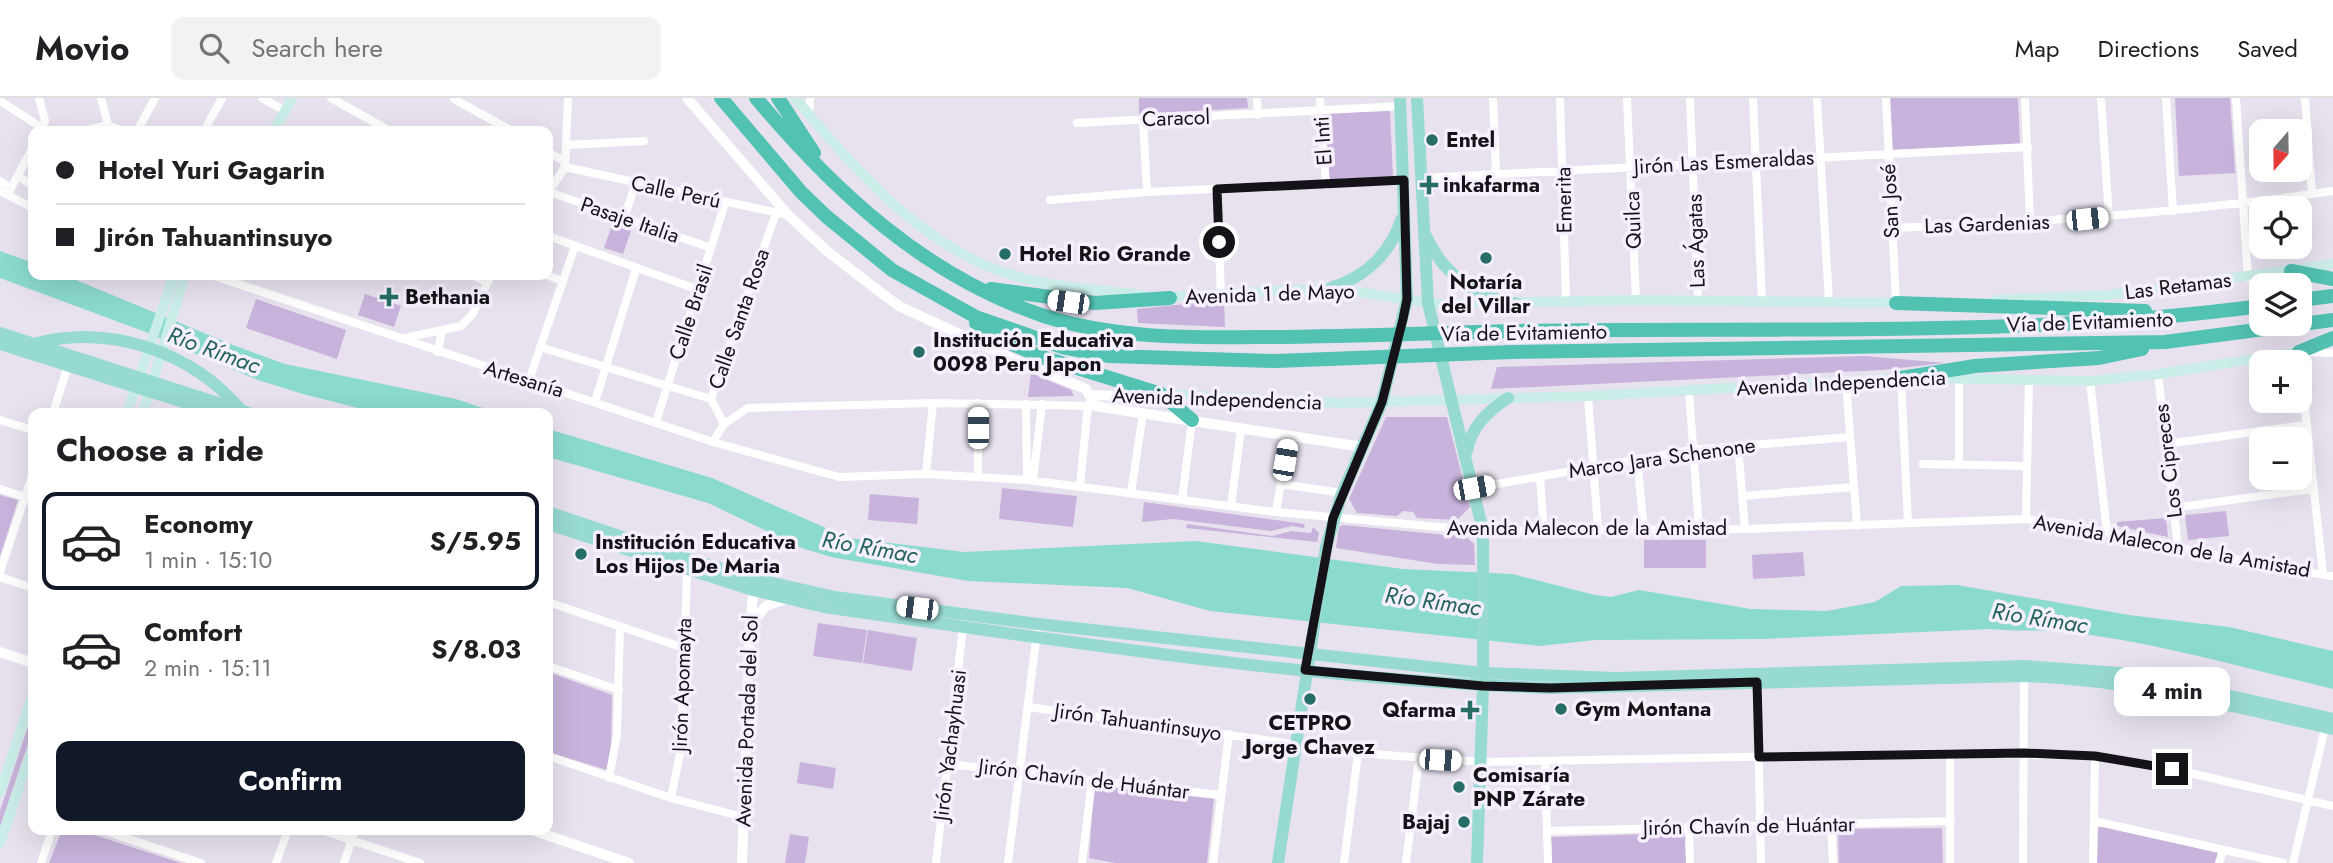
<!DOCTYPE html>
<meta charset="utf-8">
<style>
body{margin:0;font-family:Jost,sans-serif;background:#f2f2f2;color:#202124;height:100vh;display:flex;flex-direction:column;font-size:26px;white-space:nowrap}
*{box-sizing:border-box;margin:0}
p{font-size:23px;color:#757577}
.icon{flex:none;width:38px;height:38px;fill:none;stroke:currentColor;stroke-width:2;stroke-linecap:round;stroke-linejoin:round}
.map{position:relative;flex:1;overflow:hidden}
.panel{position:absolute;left:28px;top:310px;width:525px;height:427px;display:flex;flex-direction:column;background:#fff;border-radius:14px;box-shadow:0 7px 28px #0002}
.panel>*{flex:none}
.top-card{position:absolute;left:28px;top:28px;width:525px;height:154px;border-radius:14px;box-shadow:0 7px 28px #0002;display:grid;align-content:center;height:154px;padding:0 28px;background:#fff}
.needle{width:46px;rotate:200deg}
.tools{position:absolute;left:2249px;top:21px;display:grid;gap:14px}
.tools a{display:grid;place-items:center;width:63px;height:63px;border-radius:14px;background:#fff;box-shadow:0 7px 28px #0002;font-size:35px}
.end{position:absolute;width:32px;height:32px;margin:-16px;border:9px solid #161318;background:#fff;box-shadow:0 0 0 4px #fff}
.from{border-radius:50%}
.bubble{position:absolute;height:49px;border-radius:14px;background:#fff;box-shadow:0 7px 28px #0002;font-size:23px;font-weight:700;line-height:49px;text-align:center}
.car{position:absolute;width:21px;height:42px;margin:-21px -10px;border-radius:9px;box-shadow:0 0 5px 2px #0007;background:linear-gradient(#fff 24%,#345 0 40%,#fff 0 76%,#345 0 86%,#fff 0)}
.top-card b{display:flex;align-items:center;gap:24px;height:66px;font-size:26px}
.top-card b+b{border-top:2px solid #e0e0e0}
.top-card i{width:18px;height:18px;background:#202124}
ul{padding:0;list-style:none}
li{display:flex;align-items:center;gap:21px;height:98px;margin:0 14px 10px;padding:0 14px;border:4px solid transparent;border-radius:14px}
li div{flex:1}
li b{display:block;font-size:26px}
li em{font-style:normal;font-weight:700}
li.selected{border-color:#111827}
li>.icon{width:63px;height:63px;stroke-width:1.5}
h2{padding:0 28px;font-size:32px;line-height:84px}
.button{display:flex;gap:14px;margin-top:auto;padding:14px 28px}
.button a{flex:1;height:80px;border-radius:14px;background:#111827;color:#fff;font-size:28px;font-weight:700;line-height:80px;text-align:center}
header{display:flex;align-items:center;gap:42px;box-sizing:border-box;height:98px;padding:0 35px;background:#fff;border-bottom:2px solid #e0e0e0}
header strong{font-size:33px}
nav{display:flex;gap:38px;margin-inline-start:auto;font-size:24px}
.search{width:490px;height:63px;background:#f2f2f2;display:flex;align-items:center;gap:18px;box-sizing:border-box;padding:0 24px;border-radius:14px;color:#757577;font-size:26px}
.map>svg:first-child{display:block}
</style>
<header>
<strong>Movio</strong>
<div class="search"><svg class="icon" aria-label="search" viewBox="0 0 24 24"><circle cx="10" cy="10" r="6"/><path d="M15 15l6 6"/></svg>Search here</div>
<nav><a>Map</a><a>Directions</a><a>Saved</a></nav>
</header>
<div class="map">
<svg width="2333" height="765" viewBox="0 0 2333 765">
<rect width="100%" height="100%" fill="#e8e2ef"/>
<path fill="#c7b3db" d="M1139,0H1247L1248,10L1139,16Z
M1890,0H2018L2020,47L1893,52Z
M2175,0H2230L2235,75L2179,78Z
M1390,13L1393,79L1327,83L1323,15Z
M614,121L633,127L623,156L604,150Z
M365,196L401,208L394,229L358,217Z
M256,201L346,232L337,261L246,230Z
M1224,202L1225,229L1138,225L1137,211Z
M1865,258L1945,265L1882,272L1491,291L1497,269Z
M1031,275L1071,292L1074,298L1028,299Z
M1386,319H1447L1470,409L1457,422L1417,420L1413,414L1403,413L1397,418L1357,415L1349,401Z
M1002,390L1077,398L1073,429L999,421Z
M870,396L919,400L917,426L868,422Z
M0,397L18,402L0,458Z
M1144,404L1305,426L1304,430L1292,428L1271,433L1173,421L1142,424Z
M2226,413L2229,438L2188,442L2185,417Z
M2166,420L2168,439L2117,428V424Z
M1187,426L1272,438L1292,433L1311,435L1313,429L1319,435L1317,444L1186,430Z
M1343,427L1467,439L1474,446L1475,467L1438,466L1336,450L1339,429Z
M1644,442H1706V470H1644Z
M1803,454L1805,478L1753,481L1752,457Z
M818,525L867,532L862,565L813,558Z
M868,532L917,540L912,573L863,565Z
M548,574L612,597L611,653L607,672L548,654Z
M33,613V631L0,729V713Z
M800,664L836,670L833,691L797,685Z
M1094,687L1214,701L1207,765H1115L1089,760Z
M2098,727L2218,755L2216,765H2097Z
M1942,730L1943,765H1839L1838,731Z
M62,732H79L181,765H49Z
M1685,735L1686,765H1552L1551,739Z
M790,736L809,739L805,765H785Z"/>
<path fill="#8bdace" d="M0,153L33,165V177H64L233,247L285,266L456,301L498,315H377L303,296L258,282L143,233L0,180Z
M548,331L712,380L849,440L964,454L1196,443L1403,471L1512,476L1595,497L1611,499L1639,492L1751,511L1827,513L1875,504L1901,488L1957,487L2129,517L2229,529L2333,553V591C2247,571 2153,543 2065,534C2041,531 2015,534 1990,531L1763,541L1595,542L1540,548L1210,513L1127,490L968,483L831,459L802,450L708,405L548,359Z"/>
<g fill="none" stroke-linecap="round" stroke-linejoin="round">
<path stroke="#fff" stroke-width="8" d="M39,0L45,23L41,33
M101,0L108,27
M262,0L285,13
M331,0L390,33
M1257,0L1258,17
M1320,0L1326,87
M1493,0L1496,75
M1560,0L1566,203
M1627,0L1636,202
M1690,0L1698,202
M1753,0L1762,203
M1817,0L1829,204
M1886,0L1896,205
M2025,0L2030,125
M2101,0L2109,119
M2166,0L2173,113
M2236,0L2248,180
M2305,0L2312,96
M454,1L512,33
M0,3L47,33
M809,17L810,0
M1143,21L1147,94
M1077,25L1401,8
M83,33L108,27L123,33
M137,33L155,0
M204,33L222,0
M566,47L644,43
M548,54L565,64
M565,69L788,117
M18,78L33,88
M1421,80L2028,49
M0,83L11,90
M1217,91L1221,198
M0,93L33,110
M549,94L711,150
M548,95L565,69L568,0
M8,96L33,49
M1050,102L1147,94L1404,82
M624,120L636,85
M1892,130C2040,124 2186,115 2333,93
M548,138L699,192
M211,177L713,344L839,379L926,376L1027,382L1276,414L1483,433L1745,431L2026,421L2061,425L2273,469L2333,478
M472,177L486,184
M546,177L563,183
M400,241L461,228L472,217L491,177
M540,249L711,301
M438,254L442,232
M2158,276L2178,449
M1901,280L1908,425
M529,282L575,148
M2090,283L2107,434
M1846,284L1857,428
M1689,292L1699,431
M1588,298L1598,431
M595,304L636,171
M1026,306L1027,382
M53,315L69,264
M0,322L33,332
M656,324L725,105
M724,326L711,301L776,115
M713,344L724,326L748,310L933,305L1095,308
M2166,346L2305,327
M1738,347L1745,431
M1637,361L1644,431
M1923,366L2027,368
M1959,366V280
M926,376L933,305
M978,379V305
M1540,379L1544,434
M1033,382L1042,306
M1281,386L1342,395
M1080,388L1088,307
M1474,390L1692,352L1850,339
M0,391L25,399
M1131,395L1143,315
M1742,398L1854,389
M1182,402L1192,322
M1231,408L1241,331
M2173,410L2312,391
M1276,414L1289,339
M2026,421L2029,281
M0,474L33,375
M2323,476L2299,254L2333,255
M0,479L33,490
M548,504L684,550
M548,568L619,592
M1757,584L1761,765
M1028,609L1358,655L1481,664L1950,655L2095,658L2172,671L2333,708
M548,658L671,700L743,719
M1545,664L1548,765
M948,666L1220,697
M609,680L617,637L620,528
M671,700L681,651L687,472
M2094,723L2283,765
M1831,726L1833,765
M1689,730L1690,765
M102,732L201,765
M321,732L420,765
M1547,733L1951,723
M41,765L52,732
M276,765L288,732
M344,765L355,732
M936,765L963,529
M1008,765L1038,526
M1082,765L1092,682
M1213,765L1229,636
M1344,765L1358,655
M1406,765L1419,661
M1950,765V655
M2023,765L2024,575
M2093,765L2095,658
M2219,765L2223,752
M2293,765L2326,626"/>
<path stroke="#fff" stroke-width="10" d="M687,0L788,117L827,153L880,194L899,208L1017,263L1086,291L1095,308L1363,349
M1091,297L1147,299L1160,296
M751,526L766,508L786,501
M0,554L33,565
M532,732L629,765
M742,765L750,530L754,486"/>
<path stroke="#cbede8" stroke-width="10" d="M795,0C849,64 908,134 987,168C1036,189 1092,191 1144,197
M274,33L292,0
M1164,199L1331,190L1437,206L1636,202L1902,205
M1995,202L2108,197L2333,166
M1933,280L2090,283L2158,276L2299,254
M1161,296L1342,305L1588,298L1906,280
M127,315L174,177
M143,315L185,177
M0,694L33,595
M0,745L33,649"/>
<path stroke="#97dad1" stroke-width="12" d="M1417,0L1428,205L1483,433V588L1477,765
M1426,138C1443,177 1477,199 1517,206
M1331,190C1367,178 1390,156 1402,120
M0,235L249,315
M37,245C111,226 192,254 241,312
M0,246L218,315
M1467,353C1471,329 1488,313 1508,300
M548,414L688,461L755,481L835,499L1038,526L1483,575L1616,580L2024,568L2132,576L2333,621
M548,426L753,492L824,509C1064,543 1307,582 1550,590L2025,578C2132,582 2229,607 2333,631
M1278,765L1326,449L1341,398L1382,304L1407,201L1400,0"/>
<path stroke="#52c2b3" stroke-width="14" d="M721,0L801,94L827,119L892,172L976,219L1062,249L1109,258L1276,263L1512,254L2165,244L2333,222
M756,0C835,94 925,178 1044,218C1113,240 1185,240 1257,239C1343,239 1427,235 1512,233C1762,228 2013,241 2261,208
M778,0L814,55
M2291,173L2333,181
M991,191L1095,205L1170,200
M2300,202L2333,198
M1896,205L2145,213
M976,225L994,238L1042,259L1161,296L1192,322
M2299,254L2333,240
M1901,280L1975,268L2099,260L2142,251"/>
</g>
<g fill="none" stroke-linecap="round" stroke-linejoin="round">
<path stroke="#161318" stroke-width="9" d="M1219,144L1217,91L1404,82L1407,201L1403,221L1382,304L1333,420L1305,572L1483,588L1550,590L1757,584L1759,659L2024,655L2095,658L2172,671"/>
</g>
<g fill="#266e65" stroke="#f6effd" stroke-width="2.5">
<circle cx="1432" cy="42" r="7"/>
<path d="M1425.5 76.5h7v7h7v7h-7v7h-7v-7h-7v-7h7z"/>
<circle cx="1005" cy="156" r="7"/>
<circle cx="1486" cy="160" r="7"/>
<path d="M385.5 188.5h7v7h7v7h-7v7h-7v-7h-7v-7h7z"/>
<circle cx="919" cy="254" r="7"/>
<circle cx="581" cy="456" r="7"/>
<circle cx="1310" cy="601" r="7"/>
<circle cx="1561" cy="611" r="7"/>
<path d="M1466.5 601.5h7v7h7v7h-7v7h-7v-7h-7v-7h7z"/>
<circle cx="1459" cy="689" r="7"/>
<circle cx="1464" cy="724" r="7"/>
</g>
<g text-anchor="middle" stroke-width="7" stroke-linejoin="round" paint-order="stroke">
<g font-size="21" fill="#161318" stroke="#f6effd">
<text transform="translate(1176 20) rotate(-2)" y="7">Caracol</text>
<text transform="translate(1323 43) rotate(-94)" y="7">El Inti</text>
<text transform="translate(1724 64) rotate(-3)" y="7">Jirón Las Esmeraldas</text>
<text transform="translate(676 94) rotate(12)" y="7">Calle Perú</text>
<text transform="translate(1564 102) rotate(-91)" y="7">Emerita</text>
<text transform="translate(1890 103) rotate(-93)" y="7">San José</text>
<text transform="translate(630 122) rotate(19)" y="7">Pasaje Italia</text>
<text transform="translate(1633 122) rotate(-92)" y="7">Quilca</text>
<text transform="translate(1987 126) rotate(-2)" y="7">Las Gardenias</text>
<text transform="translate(1696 143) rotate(-92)" y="7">Las Ágatas</text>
<text transform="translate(2178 188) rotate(-7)" y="7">Las Retamas</text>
<text transform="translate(1270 196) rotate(-2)" y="7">Avenida 1 de Mayo</text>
<text transform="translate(691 214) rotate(-72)" y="7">Calle Brasil</text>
<text transform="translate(739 221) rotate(-71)" y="7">Calle Santa Rosa</text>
<text transform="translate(2090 224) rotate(-2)" y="7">Vía de Evitamiento</text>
<text transform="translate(1524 235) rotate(-1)" y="7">Vía de Evitamiento</text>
<text transform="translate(524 281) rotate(17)" y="7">Artesanía</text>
<text transform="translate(1841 285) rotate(-3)" y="7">Avenida Independencia</text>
<text transform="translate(1217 301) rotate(2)" y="7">Avenida Independencia</text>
<text transform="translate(1662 360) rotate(-8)" y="7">Marco Jara Schenone</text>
<text transform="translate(2168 363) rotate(-97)" y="7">Los Cipreces</text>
<text x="1587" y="437">Avenida Malecon de la Amistad</text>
<text transform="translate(2172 448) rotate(10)" y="7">Avenida Malecon de la Amistad</text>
<text transform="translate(682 587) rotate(-88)" y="7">Jirón Apomayta</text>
<text transform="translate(747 623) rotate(-88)" y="7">Avenida Portada del Sol</text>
<text transform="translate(1138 624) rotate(8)" y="7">Jirón Tahuantinsuyo</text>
<text transform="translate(950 647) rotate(-83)" y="7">Jirón Yachayhuasi</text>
<text transform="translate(1084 681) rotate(7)" y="7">Jirón Chavín de Huántar</text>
<text transform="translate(1749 728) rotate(-1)" y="7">Jirón Chavín de Huántar</text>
</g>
<g font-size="21" font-weight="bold" fill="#161318" stroke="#f6effd" text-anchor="start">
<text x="1446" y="49">Entel</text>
<text x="1443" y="94">inkafarma</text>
<text x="1019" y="163">Hotel Rio Grande</text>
<text x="1486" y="191" text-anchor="middle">Notaría<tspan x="1486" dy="24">del Villar</tspan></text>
<text x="405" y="206">Bethania</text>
<text x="933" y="249">Institución Educativa<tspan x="933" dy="24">0098 Peru Japon</tspan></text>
<text x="595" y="451">Institución Educativa<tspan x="595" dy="24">Los Hijos De Maria</tspan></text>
<text x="1575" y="618">Gym Montana</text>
<text x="1456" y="619" text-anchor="end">Qfarma</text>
<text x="1310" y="632" text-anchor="middle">CETPRO<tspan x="1310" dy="24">Jorge Chavez</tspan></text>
<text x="1473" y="684">Comisaría<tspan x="1473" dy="24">PNP Zárate</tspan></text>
<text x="1450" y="731" text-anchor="end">Bajaj</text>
</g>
<g font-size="23" font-style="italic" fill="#21625a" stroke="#f6effd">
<text transform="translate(214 252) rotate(20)" y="8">Río Rímac</text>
<text transform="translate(870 449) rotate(10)" y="8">Río Rímac</text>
<text transform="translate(1433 503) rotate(8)" y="8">Río Rímac</text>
<text transform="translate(2040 520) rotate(9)" y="8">Río Rímac</text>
</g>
</g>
</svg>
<div class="tools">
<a><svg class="needle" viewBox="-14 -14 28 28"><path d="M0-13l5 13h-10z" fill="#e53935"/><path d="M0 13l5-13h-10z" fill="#757577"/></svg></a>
<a><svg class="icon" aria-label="locate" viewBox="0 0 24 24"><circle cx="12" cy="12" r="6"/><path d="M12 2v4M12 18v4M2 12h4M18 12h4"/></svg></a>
<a><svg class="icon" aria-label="layers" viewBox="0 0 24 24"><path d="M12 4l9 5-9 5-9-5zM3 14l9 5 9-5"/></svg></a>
<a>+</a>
<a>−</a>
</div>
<i class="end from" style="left:1219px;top:144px"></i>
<i class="end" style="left:2172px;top:671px"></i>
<div class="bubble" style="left:2114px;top:569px;width:116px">4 min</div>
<i class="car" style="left:2087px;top:121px;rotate:84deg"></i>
<i class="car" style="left:1068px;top:204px;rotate:278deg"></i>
<i class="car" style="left:978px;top:330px;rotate:0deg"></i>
<i class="car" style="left:1285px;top:362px;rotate:10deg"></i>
<i class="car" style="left:1474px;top:390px;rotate:80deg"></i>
<i class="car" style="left:917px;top:510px;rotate:277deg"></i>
<i class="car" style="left:1440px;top:662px;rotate:93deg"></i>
<div class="top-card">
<b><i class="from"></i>Hotel Yuri Gagarin</b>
<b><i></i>Jirón Tahuantinsuyo</b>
</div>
<section class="panel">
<h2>Choose a ride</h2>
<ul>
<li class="selected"><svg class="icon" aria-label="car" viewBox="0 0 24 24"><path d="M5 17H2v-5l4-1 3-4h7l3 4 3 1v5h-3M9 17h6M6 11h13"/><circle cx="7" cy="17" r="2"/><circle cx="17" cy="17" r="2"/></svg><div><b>Economy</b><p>1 min · 15:10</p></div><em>S/5.95</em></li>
<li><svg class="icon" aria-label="car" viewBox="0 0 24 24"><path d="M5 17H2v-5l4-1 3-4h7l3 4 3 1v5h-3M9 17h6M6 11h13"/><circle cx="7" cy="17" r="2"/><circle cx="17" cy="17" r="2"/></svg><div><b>Comfort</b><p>2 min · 15:11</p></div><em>S/8.03</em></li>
</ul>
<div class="button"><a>Confirm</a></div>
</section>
</div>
